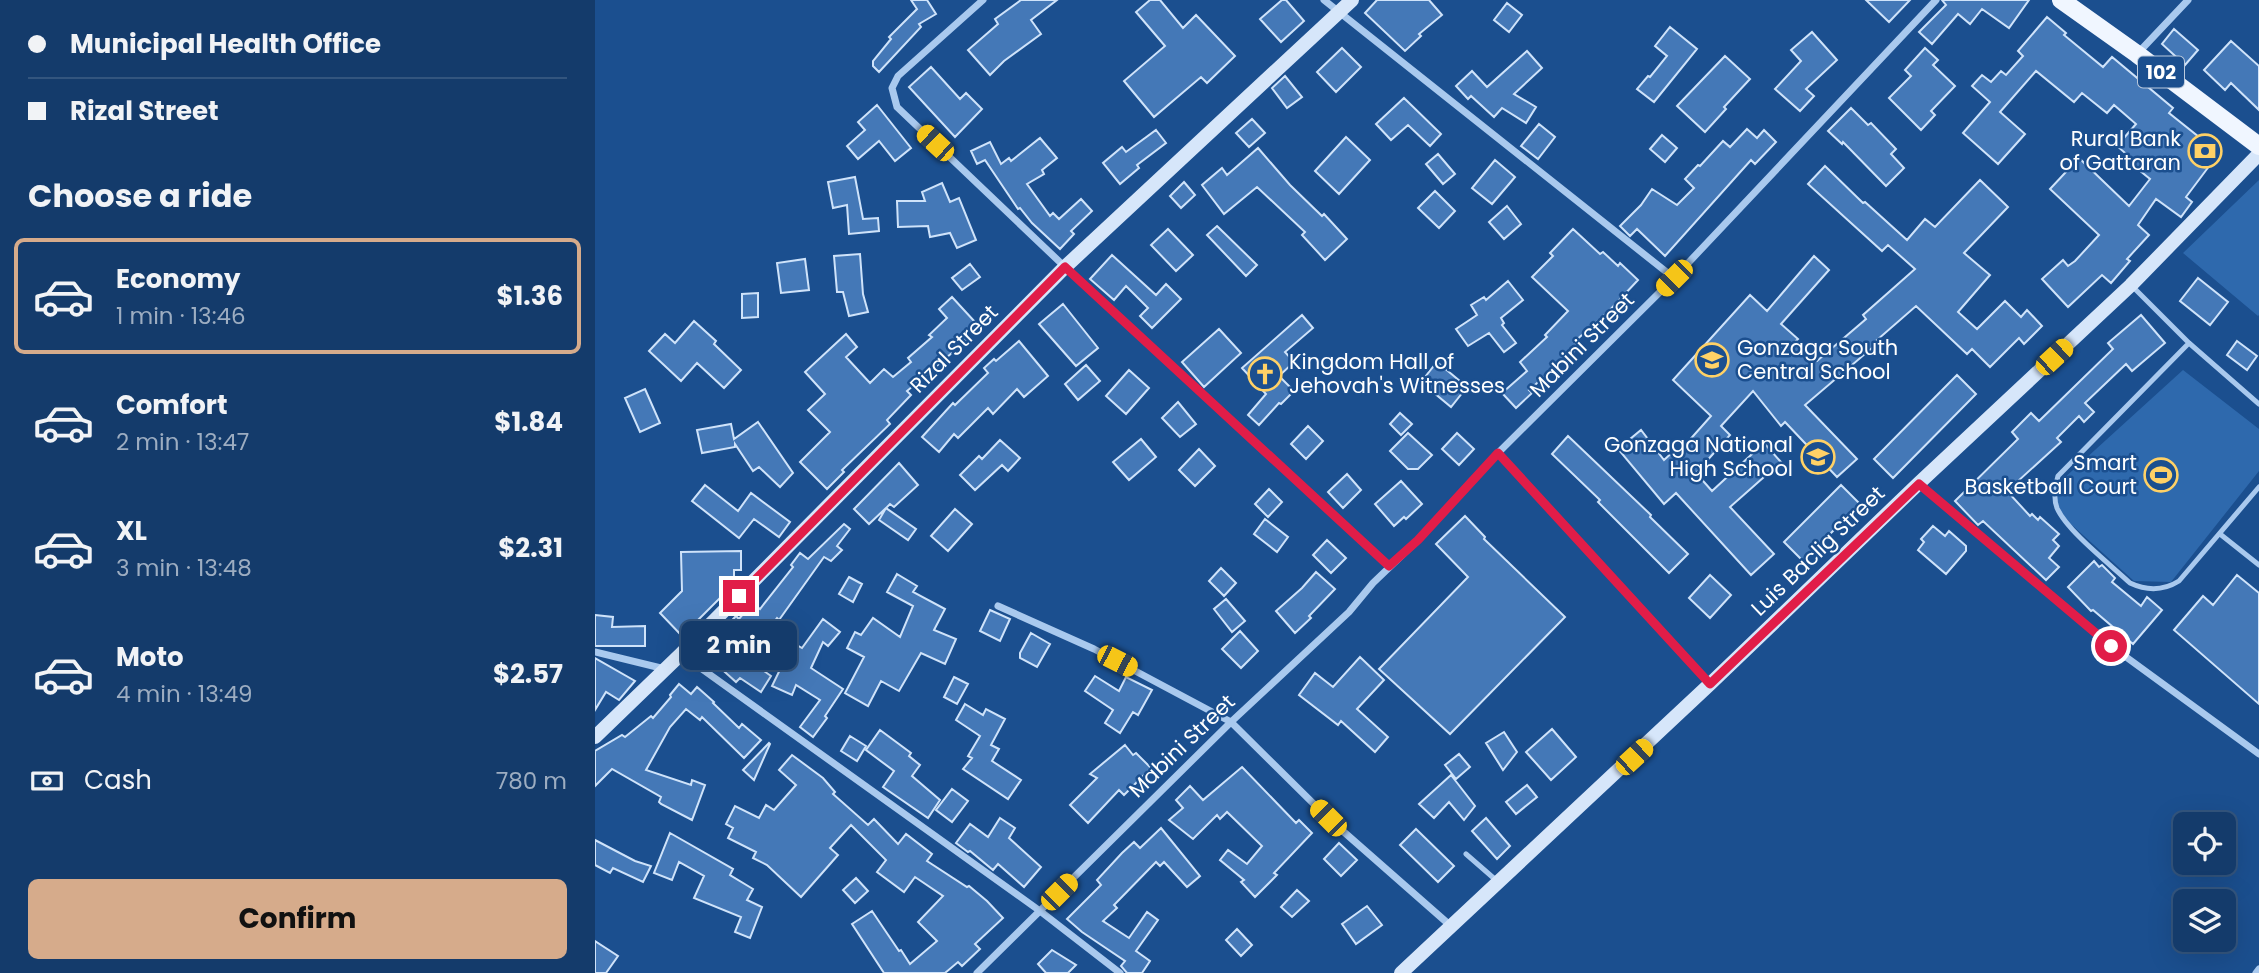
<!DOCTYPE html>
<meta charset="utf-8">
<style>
body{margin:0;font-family:Poppins,sans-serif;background:#1d4271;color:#f1f3f6;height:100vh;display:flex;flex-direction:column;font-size:26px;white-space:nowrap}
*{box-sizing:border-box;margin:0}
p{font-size:23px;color:#9dadc1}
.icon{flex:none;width:38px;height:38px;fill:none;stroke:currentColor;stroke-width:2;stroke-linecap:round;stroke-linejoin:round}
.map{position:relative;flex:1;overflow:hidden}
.sheet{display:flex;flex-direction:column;background:#143b6b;width:595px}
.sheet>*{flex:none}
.top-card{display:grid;align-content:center;height:154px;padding:0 28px;background:#143b6b}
.fabs{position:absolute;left:1578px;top:812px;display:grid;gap:14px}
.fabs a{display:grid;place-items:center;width:63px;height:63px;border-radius:10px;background:#143b6b;box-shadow:0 7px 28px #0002,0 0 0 2px #33557e;font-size:35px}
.end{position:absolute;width:32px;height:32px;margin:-16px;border:9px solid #e11d48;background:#fff;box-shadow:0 0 0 4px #fff}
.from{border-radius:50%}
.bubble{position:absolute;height:49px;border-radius:10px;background:#143b6b;box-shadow:0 7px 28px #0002,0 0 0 2px #33557e;font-size:23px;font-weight:700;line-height:49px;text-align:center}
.car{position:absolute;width:21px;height:42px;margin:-21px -10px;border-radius:9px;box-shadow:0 0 5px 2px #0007;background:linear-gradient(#f5c518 24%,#345 0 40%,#f5c518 0 76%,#345 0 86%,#f5c518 0)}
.top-card b{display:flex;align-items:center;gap:24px;height:66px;font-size:26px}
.top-card b+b{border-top:2px solid #33557e}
.top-card i{width:18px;height:18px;background:#f1f3f6}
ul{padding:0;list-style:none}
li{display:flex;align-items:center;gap:21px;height:116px;margin:0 14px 10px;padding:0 14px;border:4px solid transparent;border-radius:10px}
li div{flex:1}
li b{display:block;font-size:26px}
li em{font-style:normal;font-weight:700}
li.active{border-color:#d6ab8b}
li>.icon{width:63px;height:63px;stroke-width:1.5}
h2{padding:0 28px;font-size:32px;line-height:84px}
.pay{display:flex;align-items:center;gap:18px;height:77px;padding:0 28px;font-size:26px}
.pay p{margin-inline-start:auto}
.primary-button{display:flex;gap:14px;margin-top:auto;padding:14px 28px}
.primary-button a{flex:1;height:80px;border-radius:10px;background:#d6ab8b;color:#111;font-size:28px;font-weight:700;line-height:80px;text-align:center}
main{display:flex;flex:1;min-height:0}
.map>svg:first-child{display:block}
</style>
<main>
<section class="sheet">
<div class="top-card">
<b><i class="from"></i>Municipal Health Office</b>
<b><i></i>Rizal Street</b>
</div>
<h2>Choose a ride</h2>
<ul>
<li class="active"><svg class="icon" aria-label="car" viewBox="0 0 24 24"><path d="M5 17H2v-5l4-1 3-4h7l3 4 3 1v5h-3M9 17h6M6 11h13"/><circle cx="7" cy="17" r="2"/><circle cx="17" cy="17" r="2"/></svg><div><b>Economy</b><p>1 min · 13:46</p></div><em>$1.36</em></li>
<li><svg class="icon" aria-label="car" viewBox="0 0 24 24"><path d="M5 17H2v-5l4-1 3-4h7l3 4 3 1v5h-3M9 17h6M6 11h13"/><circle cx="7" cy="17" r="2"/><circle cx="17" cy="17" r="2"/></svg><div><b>Comfort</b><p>2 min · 13:47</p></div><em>$1.84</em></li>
<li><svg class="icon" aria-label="car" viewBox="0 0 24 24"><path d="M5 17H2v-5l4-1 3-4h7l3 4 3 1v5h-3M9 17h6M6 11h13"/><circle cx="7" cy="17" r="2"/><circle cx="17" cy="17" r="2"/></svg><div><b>XL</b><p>3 min · 13:48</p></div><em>$2.31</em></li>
<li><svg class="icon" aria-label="car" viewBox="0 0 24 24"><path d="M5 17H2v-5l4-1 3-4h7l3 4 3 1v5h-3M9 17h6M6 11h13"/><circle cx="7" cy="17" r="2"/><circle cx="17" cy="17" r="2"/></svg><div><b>Moto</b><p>4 min · 13:49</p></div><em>$2.57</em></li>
</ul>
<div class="pay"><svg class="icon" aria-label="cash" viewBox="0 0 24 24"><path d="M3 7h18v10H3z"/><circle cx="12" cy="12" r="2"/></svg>Cash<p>780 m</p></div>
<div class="primary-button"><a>Confirm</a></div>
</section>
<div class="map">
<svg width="1664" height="973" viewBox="0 0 1664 973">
<rect width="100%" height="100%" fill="#1b4f8f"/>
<path fill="#2e69ad" d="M1664,180V315L1663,316L1588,253Z
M1588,370L1664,429V471L1576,582L1539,581L1468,517L1462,501L1467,480Z"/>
<path fill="#4478b7" stroke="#cfe3fa" stroke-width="2" d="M316,0H332L341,14L324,24L326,27L284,72L278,66V61L296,39L294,37L322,9Z
M426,0H462L436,20L446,34L409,61L395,75L373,50L403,24L400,19Z
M555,0H565L588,28L601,15L640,56L612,83L606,77L559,117L529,81L570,46L541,12Z
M687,0H691L709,21L686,42L665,19Z
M782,0H834L847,15L824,34L826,36L810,51L770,13Z
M1271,0H1315L1294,22Z
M1347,0H1434L1414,28L1387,9L1375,24L1363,14L1337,44L1324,32L1351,5Z
M912,3L927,15L914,32L899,20Z
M1452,17L1471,33L1469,35L1508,67L1517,57L1578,108L1574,113L1624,153L1591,197L1597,202L1586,217L1561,199L1543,225L1554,235L1532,259L1535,261L1516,283L1507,275L1473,307L1447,279L1468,260L1473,266L1480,261L1504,235L1455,189L1484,158L1534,206L1555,179L1534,162L1537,159L1522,146L1541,124L1519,105L1512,113L1487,93L1479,102L1441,71L1405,112L1430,134L1403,164L1368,133L1395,102L1377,86L1387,75L1396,82L1406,71L1411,75L1428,56L1423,51Z
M1075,27L1102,49L1059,102L1042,89L1053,76L1055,77L1072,56L1060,46Z
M1579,29L1603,50L1590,65L1567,44Z
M1217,32L1242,60L1211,89L1219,96L1205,111L1180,89L1206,61L1196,50Z
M1636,41L1664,66V110L1636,83L1630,90L1609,70Z
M747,48L766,67L741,92L722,72Z
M1330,48L1343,60L1338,65L1360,86L1336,111L1340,115L1326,130L1294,98L1316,76L1310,70Z
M932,51L947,68L919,94L941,107L931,123L907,108L899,117L876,96L873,99L861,86L877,71L892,87Z
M1130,56L1155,79L1129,107L1131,109L1110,132L1082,106Z
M336,67L365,99L371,93L387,109L360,137L314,87Z
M690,76L707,97L692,108L677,88Z
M809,98L846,134L835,146L813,125L796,140L781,124Z
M282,105L316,148L300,161L284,141L263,159L252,146L270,130L263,122Z
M1256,108L1273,125L1276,123L1301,149L1296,154L1309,168L1291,186L1248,142L1247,144L1233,131Z
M657,119L670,133L654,147L641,133Z
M944,124L960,137L943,159L926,146Z
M1152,129L1162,138L1169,130L1181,142L1160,164L1156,160L1070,256L1042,229L1035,236L1025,226L1046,205L1057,189L1082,205L1099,188L1090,179L1103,165L1105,166L1128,141L1135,147Z
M561,130L571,143L542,165L544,168L525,184L508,163L527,147L531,152Z
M1067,135L1082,148L1070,162L1055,149Z
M751,137L775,160L744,194L720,171Z
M445,138L462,158L447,170L449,174L432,184L455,216L458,213L464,219L486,199L497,211L476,231L479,234L465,249L437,223L425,208L423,209L390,160L382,164L376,151L395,142L406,164L414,158L416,161Z
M663,148L695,185L727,216L729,214L752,239L730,260L707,235L710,232L662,187L629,214L607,185L627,168L632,175Z
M843,154L860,174L848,184L831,164Z
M900,160L920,177L897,204L877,188Z
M1230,166L1268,203L1270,202L1312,240L1330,219L1340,227L1385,180L1413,207L1369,253L1395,275L1363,312L1382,329L1410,301L1426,317L1432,310L1447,326L1429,344L1424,338L1395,367L1377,349L1372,354L1321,306L1282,340L1284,342L1210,405L1262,459L1242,477L1190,422L1186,426L1158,391L1126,426L1135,435L1101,473L1117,491L1169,443L1186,462L1135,507L1179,554L1156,575L1081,493L1069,504L1023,449L1046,430L1069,460L1080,450L1083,453L1116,416L1078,380L1155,295L1172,311L1219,256L1234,270L1186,324L1203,339L1200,342L1222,361L1271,319L1268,315L1320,269L1293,245L1287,251L1213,184Z
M260,177L268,219L283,218L284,231L254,234L252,205L238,208L233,182Z
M589,182L600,195L586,208L575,196Z
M347,183L355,202L364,198L381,240L362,248L355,233L335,237L333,226L303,227L302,201H330L327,192Z
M840,191L860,211L844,228L823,208Z
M912,206L926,224L909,239L894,222Z
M622,226L662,265L651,276L612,235Z
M573,229L598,255L581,271L556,245Z
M978,229L1005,254L1008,252L1023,266L1025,263L1043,280L1013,312L979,342L984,347L934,390L937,393L921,408L907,393L932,371L925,362L952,337L950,335L973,311L937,277L958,256L955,253Z
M265,254L268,294L273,312L254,316L248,292H242L239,256Z
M517,255L561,295L571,284L586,299L557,328L545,316L553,308L531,286L519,300L495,279Z
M210,259L214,290L186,293L182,263Z
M375,264L385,277L367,290L357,278Z
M1603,278L1633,302L1615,325L1585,301Z
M913,281L928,300L906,318L909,323L907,325L921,343L909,352L894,333L873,346L861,329L882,315L876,305L889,297L891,300Z
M163,293V317L147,318V294Z
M357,297L380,322L365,336L371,341L312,391L316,395L292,420L295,424L247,470L249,472L232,489L205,462L235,432L213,410L230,394L210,372L251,334L262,347L251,357L275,383L289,369L298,377L316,362L313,358L337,337L334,335L352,318L344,309Z
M468,304L503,348L481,366L444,324Z
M707,315L718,328L690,352L699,362L684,376L699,391L686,404L684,403L664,425L653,415L671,394L647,368Z
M1546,315L1570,343L1537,371L1531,364L1490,403L1499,412L1489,422L1484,416L1462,438L1466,442L1412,491L1435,516L1437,514L1443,520L1445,517L1464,534L1458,540L1464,546L1454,558L1464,567L1451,580L1388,521L1383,525L1360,501L1423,439L1417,432L1436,413L1444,421L1518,349L1513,343Z
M99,321L121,341L119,344L146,370L129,388L102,363L86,381L54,351L70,334L80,343Z
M624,329L646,353L609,387L587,362Z
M424,341L453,376L429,397L422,389L398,414L393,408L363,438L359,434L344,452L327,437L358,403L360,405L393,373L389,368L399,359L401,361Z
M1642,341L1662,356L1652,370L1632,355Z
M842,362L872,387L856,407L826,382Z
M491,365L505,381L483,400L470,384Z
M534,370L554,388L531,414L511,396Z
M1362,375L1381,394L1298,478L1279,459Z
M50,389L65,423L45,432L30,398Z
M583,402L601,424L585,437L567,418Z
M805,413L817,424L806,435L795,424Z
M163,422L198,473L185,487L164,467L158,471L140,444V447L107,453L102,430L136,424L139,439Z
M713,426L728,441L711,459L696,444Z
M813,433L837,455L823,469H813L795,451Z
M862,433L879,449L864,465L847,449Z
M973,436L1056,515L1055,517L1093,554L1074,573L1003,502L1005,500L957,454Z
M546,439L561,457L534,480L518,462Z
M405,440L425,458L413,471L407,465L380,490L365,475L384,456L387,459Z
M604,449L620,466L600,486L584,470Z
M304,463L323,485L299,507L295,504L291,508L321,529L313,540L284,520L291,508L274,524L259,509Z
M752,474L766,490L748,508L733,492Z
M806,481L827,504L811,519L809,517L799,526L780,504Z
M110,485L143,511L156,493L195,522L184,537L159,519L144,538L97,501Z
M1246,485L1265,504L1208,561L1189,542Z
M674,489L687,502L673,517L660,504Z
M360,509L377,524L353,551L336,536Z
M870,516L890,537L889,539L970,617L855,734L784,669L873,577L841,544Z
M670,519L693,537L682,552L659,534Z
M249,524L255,529L242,546L247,550L236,561L229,557L184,620L182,618L167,638L169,639L152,659L176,676L166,692L145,678L141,682L121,664L118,668L105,657L128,630L141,616L144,619L157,603L165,609L198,567L196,565L205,553L213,559Z
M1338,526L1350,536L1354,531L1371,546V551L1351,574L1323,550L1329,542L1326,539Z
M732,540L751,558L736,573L718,555Z
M146,551V570H139V580L126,585L132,591L87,636L65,613L87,591L86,552Z
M1499,561L1504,567L1507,565L1520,578L1517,582L1546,606L1552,597L1567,610L1538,644L1498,610L1496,611L1473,587Z
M626,568L641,583L629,596L614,581Z
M721,572L740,589L714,616L716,618L700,633L681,611L707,588Z
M302,574L322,586L318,592L350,609L339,630L361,639L350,664L326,653L304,691L286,681L273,706L250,693L269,657L252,648L260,632L266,635L278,618L305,637L318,606L292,592Z
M1115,575L1136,595L1115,618L1094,598Z
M1642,575L1664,593V704L1579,630L1608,596L1618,605Z
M254,577L267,584L258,602L244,594Z
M631,599L650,621L637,632L619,609Z
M395,610L415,619L405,641L385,631Z
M0,615L18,617L17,627L50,626V646H0Z
M228,619L245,632L233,646L228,642L216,668L248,689L230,716L232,718L218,737L205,727L225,700L201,685L197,695L177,686L198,643L207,648Z
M645,631L663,651L646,668L627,649Z
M436,633L455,644L442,667L425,658V653Z
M765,657L789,680L762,709L793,737L780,752L746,721L743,725L704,695L720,673L738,687Z
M0,658L40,681L24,700L11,692L0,710Z
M500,676L524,691L531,677L557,690L543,715L538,712L525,733L510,723L518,710L490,691Z
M359,677L373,684L362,704L349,697Z
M84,684L96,694L102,687L119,702L118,703L144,728L147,724L166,740L149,758L107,717L105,720L91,709L75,727L51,770L96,785L97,780L110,785L97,820L66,804L64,802L66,797L17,769L0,786V751L27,735L30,737L56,716L58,718L76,697L75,695Z
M370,704L388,715L391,709L410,719L396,745L404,749L397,761L426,780L413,799L368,769L377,758L373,756L385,736L361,720Z
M957,729L981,757L956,780L931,752Z
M285,730L316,753L314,756L325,765L317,776L345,800L333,818L288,787L299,771L271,750Z
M909,732L922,752L908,770L891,743Z
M255,736L271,746L262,761L246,751Z
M174,743L175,744L159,780L148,770Z
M530,745L538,755L541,753L556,768L529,795L524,790L493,823L475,805L502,778L495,774Z
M864,754L875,767L861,779L850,765Z
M197,755L228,778L240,792L238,794L273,825L279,819L303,844L311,834L337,854L332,861L372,887L374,886L392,901L408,918L380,944L385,949L367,966L363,962L350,973H289L257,924L277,911L304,951L306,950L315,964L342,941L323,922L348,896L320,877L309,892L282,872L291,860L256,825L235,848L243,855L206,897L172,865L158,858L161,852L133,838L138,828L131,824L140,806L164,818L171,805L179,810L201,785L184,770Z
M647,767L701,823L704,820L717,833L679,873L682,875L660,897L646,882L649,880L625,860L633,850L652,864L667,846L632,812L625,819L622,815L598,839L574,820L588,808L581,800L595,786L608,800Z
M856,775L880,806L869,820L854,802L839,818L824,804Z
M932,785L942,797L921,814L911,802Z
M357,789L373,801L357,822L341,810Z
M405,818L420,828L414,838L446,867L429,887L403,864L398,870L375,851L373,852L361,843L375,824L393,837Z
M891,818L915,846L902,859L877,831Z
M566,828L605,876L592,887L569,862L565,866L561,862L519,905L522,908L508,921L534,938L552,912L563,920L541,951L555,961L547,973H532L526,966L530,961L487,932L472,919L506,885L502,880L527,853L539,842L545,848Z
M821,829L859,866L843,882L805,845Z
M75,833L138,869L135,875L158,889L152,900L167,907L155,938L140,932L146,917L99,898L109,876L84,862L77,880L59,873Z
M0,840L40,861L56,866L48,882L18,868L15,873L0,865Z
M744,843L762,860L746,876L729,859Z
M261,878L273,891L260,903L248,890Z
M702,890L714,901L697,917L686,907Z
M772,906L787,925L761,944L747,924Z
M642,929L657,945L646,956L631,940Z
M0,941L23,956L11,973H0Z
M457,950L481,965L473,973H451L443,964Z"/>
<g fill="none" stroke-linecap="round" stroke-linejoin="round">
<path stroke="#a9c9ee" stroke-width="5" d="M1538,287L1594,343L1664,404
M1594,343L1463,476C1460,487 1458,498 1462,508C1472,531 1516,565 1535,583C1552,591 1568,591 1584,581L1664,487
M1625,534L1664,565
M871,854L902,881"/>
<path stroke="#a9c9ee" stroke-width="7" d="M388,0L303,76L297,88L302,107L470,267L794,566
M729,0L1079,278
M1543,53L1593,0
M903,453L1115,684
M1324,484L1516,646L1664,754
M403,606L499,649L636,722L733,818L857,927
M0,652L70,669
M86,654L445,911L525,973
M382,973L636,722L754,612L778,583L823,540L903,453L1079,278L1341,0
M1661,973L1664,969"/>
<path stroke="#d6e6fa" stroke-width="14" d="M0,737L86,654L470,267L757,0
M806,973L1115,684L1323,484L1536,285L1664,154"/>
<path stroke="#f0f6ff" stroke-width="18" d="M1466,0L1542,54L1664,146"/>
</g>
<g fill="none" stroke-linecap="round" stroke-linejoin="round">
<path stroke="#e11d48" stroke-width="9" d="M144,596L470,267L794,566L823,540L903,453L1115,684L1324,484L1516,646"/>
</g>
<defs>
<symbol id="bank-ring" viewBox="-11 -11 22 22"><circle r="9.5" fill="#1b4f8f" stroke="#ffd166" stroke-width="1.5"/><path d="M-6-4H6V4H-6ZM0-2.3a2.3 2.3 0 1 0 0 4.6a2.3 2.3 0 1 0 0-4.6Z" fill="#ffd166"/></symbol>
<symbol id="school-ring" viewBox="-11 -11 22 22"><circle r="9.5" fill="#1b4f8f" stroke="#ffd166" stroke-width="1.5"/><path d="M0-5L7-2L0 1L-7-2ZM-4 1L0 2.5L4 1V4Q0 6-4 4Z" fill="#ffd166"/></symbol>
<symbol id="church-ring" viewBox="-11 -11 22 22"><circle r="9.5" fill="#1b4f8f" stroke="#ffd166" stroke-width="1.5"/><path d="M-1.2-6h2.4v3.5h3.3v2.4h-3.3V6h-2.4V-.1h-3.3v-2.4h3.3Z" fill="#ffd166"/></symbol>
<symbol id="stadium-ring" viewBox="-11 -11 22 22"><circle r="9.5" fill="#1b4f8f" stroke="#ffd166" stroke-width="1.5"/><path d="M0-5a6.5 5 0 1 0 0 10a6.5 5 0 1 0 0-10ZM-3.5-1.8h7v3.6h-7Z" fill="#ffd166"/></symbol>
</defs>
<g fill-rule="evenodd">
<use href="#bank-ring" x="1591" y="132" width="38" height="38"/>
<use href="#school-ring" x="1098" y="341" width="38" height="38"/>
<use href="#church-ring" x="651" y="355" width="38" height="38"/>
<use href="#school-ring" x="1204" y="438" width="38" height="38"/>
<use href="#stadium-ring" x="1547" y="456" width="38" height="38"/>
</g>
<g text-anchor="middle" stroke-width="5" stroke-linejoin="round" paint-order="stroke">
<rect fill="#1b4f8f" stroke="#bbcadd" stroke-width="2" x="1543" y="56.5" width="46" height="31" rx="5"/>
<g font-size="19" font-weight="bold" fill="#fff">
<text x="1566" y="79">102</text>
</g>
<g font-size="21" fill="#fff" stroke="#1b4f8f" text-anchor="end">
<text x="1586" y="146">Rural Bank<tspan x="1586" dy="24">of Gattaran</tspan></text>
<text x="1142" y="355" text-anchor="start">Gonzaga South<tspan x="1142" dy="24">Central School</tspan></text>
<text x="694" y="369" text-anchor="start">Kingdom Hall of<tspan x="694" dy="24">Jehovah's Witnesses</tspan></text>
<text x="1198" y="452">Gonzaga National<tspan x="1198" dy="24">High School</tspan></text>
<text x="1542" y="470">Smart<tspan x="1542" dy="24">Basketball Court</tspan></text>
</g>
<g font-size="21" fill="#fff" stroke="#1b4f8f">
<text transform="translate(987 345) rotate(-45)" y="7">Mabini Street</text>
<text transform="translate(359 349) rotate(-45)" y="7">Rizal Street</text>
<text transform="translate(1223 551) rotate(-44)" y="7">Luis Baclig Street</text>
<text transform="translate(587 746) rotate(-44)" y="7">Mabini Street</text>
</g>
</g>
</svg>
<div class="fabs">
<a><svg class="icon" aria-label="locate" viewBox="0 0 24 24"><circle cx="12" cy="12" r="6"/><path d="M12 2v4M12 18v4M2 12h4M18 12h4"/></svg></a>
<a><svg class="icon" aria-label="layers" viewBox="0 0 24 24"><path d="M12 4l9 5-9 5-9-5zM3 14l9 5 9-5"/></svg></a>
</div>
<i class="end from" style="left:1516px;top:646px"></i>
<i class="end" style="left:144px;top:596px"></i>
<div class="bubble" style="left:86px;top:621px;width:116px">2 min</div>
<i class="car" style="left:340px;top:143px;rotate:313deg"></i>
<i class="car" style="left:1079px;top:278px;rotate:225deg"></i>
<i class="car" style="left:1459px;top:357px;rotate:47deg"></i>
<i class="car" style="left:522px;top:661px;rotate:117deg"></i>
<i class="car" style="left:1039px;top:757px;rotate:47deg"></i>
<i class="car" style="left:733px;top:818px;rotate:315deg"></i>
<i class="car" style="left:464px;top:892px;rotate:45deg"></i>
</div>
</main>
